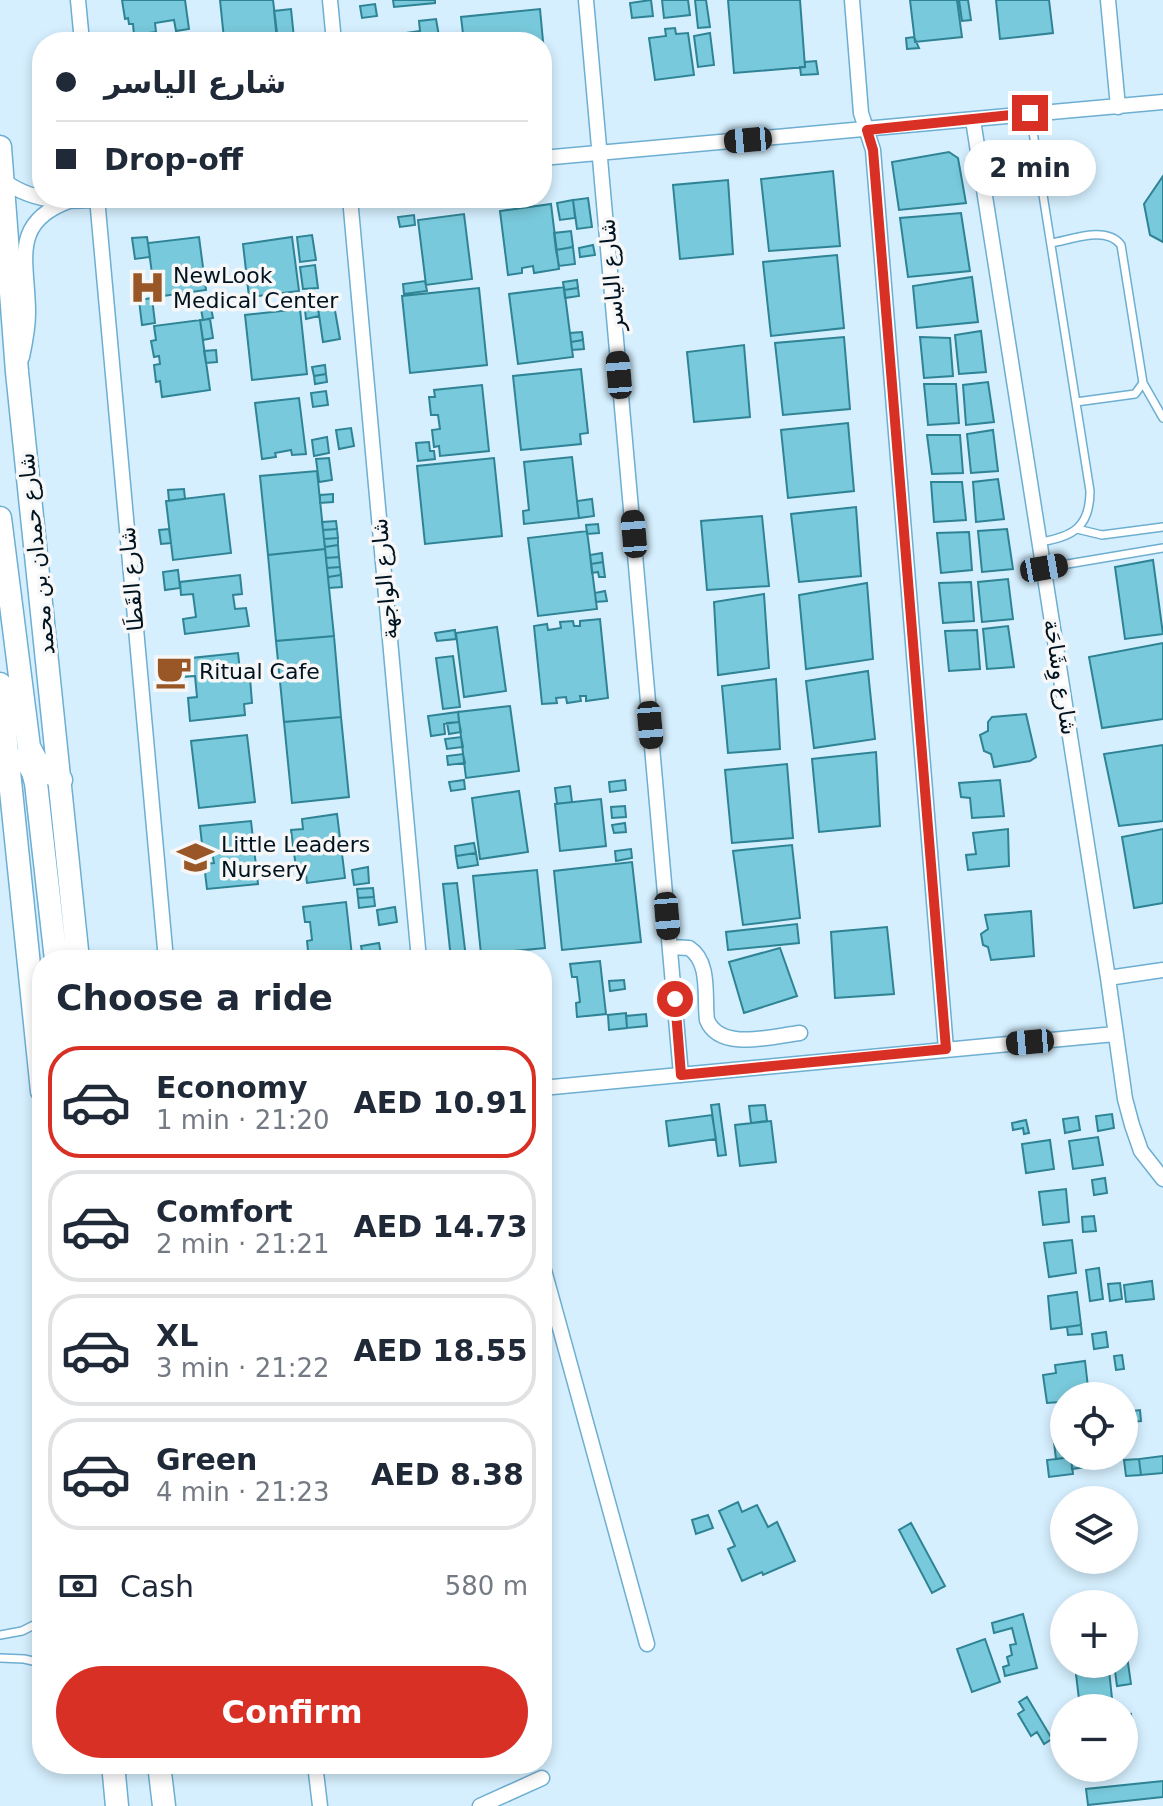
<!DOCTYPE html>
<meta charset="utf-8">
<style>
body{margin:0;font-family:"DejaVu Sans",Vazirmatn,sans-serif;background:#f6f6f7;color:#1f2937;height:100vh;display:flex;flex-direction:column;font-size:30px;white-space:nowrap}
*{box-sizing:border-box;margin:0}
p{font-size:26px;color:#747a83}
.icon{flex:none;width:44px;height:44px;fill:none;stroke:currentColor;stroke-width:2;stroke-linecap:round;stroke-linejoin:round}
.map{position:relative;flex:1;overflow:hidden}
.panel{position:absolute;left:32px;top:950px;width:520px;height:824px;display:flex;flex-direction:column;background:#fff;border-radius:32px;box-shadow:0 4px 12px #0003}
.panel>*{flex:none}
.hud{position:absolute;left:32px;top:32px;width:520px;height:176px;border-radius:32px;box-shadow:0 4px 12px #0003;display:grid;align-content:center;height:176px;padding:0 24px;background:#fff}
.tools{position:absolute;left:1050px;top:1382px;display:grid;gap:16px}
.tools a{display:grid;place-items:center;width:88px;height:88px;border-radius:50%;background:#fff;box-shadow:0 4px 12px #0003;font-size:40px}
.end{position:absolute;width:36px;height:36px;margin:-18px;border:10px solid #d93025;background:#fff;box-shadow:0 0 0 4px #fff}
.from{border-radius:50%}
.bubble{position:absolute;height:56px;border-radius:28px;background:#fff;box-shadow:0 4px 12px #0003;font-size:26px;font-weight:800;line-height:56px;text-align:center}
.car{position:absolute;width:24px;height:48px;margin:-24px -12px;border-radius:10px;box-shadow:0 0 6px 2px #0007;background:linear-gradient(#222 24%,#8ab4d8 0 40%,#222 0 76%,#8ab4d8 0 86%,#222 0)}
.hud b{display:flex;align-items:center;gap:28px;height:76px;font-size:30px}
.hud b+b{border-top:2px solid #e0e1e3}
.hud i{width:20px;height:20px;background:#1f2937}
ul{padding:0;list-style:none}
li{display:flex;align-items:center;gap:24px;height:112px;margin:0 16px 12px;padding:0 8px;border:4px solid #e0e1e3;border-radius:32px}
li div{flex:1}
li b{display:block;font-size:30px}
li em{font-style:normal;font-weight:800}
li.active{border-color:#d93025}
li>.icon{width:72px;height:72px;stroke-width:1.5}
h2{padding:0 24px;font-size:36px;line-height:96px}
.pay{display:flex;align-items:center;gap:20px;height:88px;padding:0 24px;font-size:30px}
.pay p{margin-inline-start:auto}
.primary-button{display:flex;gap:16px;margin-top:auto;padding:16px 24px}
.primary-button a{flex:1;height:92px;border-radius:48px;background:#d93025;color:#fff;font-size:32px;font-weight:800;line-height:92px;text-align:center}
.map>svg:first-child{display:block}
</style>
<div class="map">
<svg width="1163" height="1806" viewBox="0 0 1163 1806">
<rect width="100%" height="100%" fill="#d5effe"/>
<path fill="#78c9db" stroke="#2e8394" stroke-width="2" d="M122,0H185L189,29L176,31L174,20L155,23L156,32L134,35L133,24H129L128,18L125,19Z
M220,0H273L277,33L224,39Z
M393,0H435V3L394,7Z
M651,0L653,16L632,18L630,3Z
M662,0H688L690,15L664,18Z
M695,0H706L710,27L698,28Z
M728,0H800L805,67L734,73Z
M910,0H957L962,37L915,42Z
M959,0H968L971,20L962,21Z
M996,0H1049L1053,33L1000,39Z
M375,4L377,16L362,18L360,6Z
M291,9L294,38L277,40L274,11Z
M540,9L547,84H542V42H464L461,17Z
M436,19L440,42H371L370,38L420,31L419,21Z
M675,28L676,34L688,33L694,75L655,80L649,38L666,36L665,29Z
M277,33L278,42H224V39Z
M710,33L714,65L698,67L694,36Z
M914,37L919,48L907,49L906,38Z
M816,61L818,74L801,75L800,67H805V62Z
M949,152L958,158L966,203L899,210L892,162Z
M833,171L840,246L769,251L761,179Z
M1163,176V242L1150,235L1144,204Z
M728,180L733,254L680,259L673,185Z
M588,198L592,227L577,229L573,200Z
M573,200L575,218L560,220L557,203Z
M551,204L559,269L534,273L533,266L522,268V273L508,275L500,211Z
M961,213L970,271L908,277L900,218Z
M464,214L472,279L426,285L418,220Z
M414,215L415,225L400,227L398,217Z
M571,231L573,247L556,250L554,233Z
M312,235L316,260L300,262L297,237Z
M147,237L150,257L135,259L132,238Z
M199,237L206,290L155,297L148,243Z
M292,237L299,291L249,297L243,244Z
M593,245L595,255L580,257L579,248Z
M573,247L575,264L559,266L556,250Z
M837,255L844,328L771,336L763,262Z
M315,265L318,288L303,289L300,267Z
M972,277L978,322L917,328L913,286Z
M577,280L578,288L564,290L563,282Z
M425,281L427,291L404,294L403,284Z
M564,287L573,357L518,364L509,294Z
M479,288L487,365L410,373L402,296Z
M578,288L579,296L565,298L564,290Z
M152,298L155,323L142,325L139,300Z
M316,299L318,308L305,310L303,301Z
M334,305L340,339L323,342L318,308Z
M211,308L213,318L203,320L201,309Z
M318,308L319,316L306,319L305,310Z
M300,309L307,374L252,380L245,315Z
M210,319L213,338L203,340L200,320Z
M200,320L210,390L162,397L160,381L156,382L154,365L160,364L159,356L154,357L151,341L156,340L154,326Z
M981,331L986,372L959,374L955,335Z
M582,332L583,340L571,342L570,333Z
M844,337L850,409L783,415L775,343Z
M920,337L950,338L953,376L924,378Z
M583,340L584,349L572,350L571,342Z
M744,345L750,417L694,422L687,352Z
M216,350L217,362L206,363L204,351Z
M325,365L326,374L314,376L312,367Z
M581,369L588,433L580,434L581,444L521,450L513,376Z
M326,374L327,382L315,384L314,376Z
M988,382L994,422L966,425L963,385Z
M924,384H956L959,423L928,425Z
M482,385L489,451L440,456L439,446L434,447L432,430L440,429L438,415H431L429,397H435L434,390Z
M326,391L328,405L313,407L311,393Z
M299,398L306,454L292,455L291,450L275,453L276,457L262,459L255,403Z
M848,423L854,491L788,498L781,430Z
M351,428L354,446L339,449L336,430Z
M993,430L998,471L971,473L967,434Z
M927,435H960L963,473L932,474Z
M327,437L329,453L314,456L312,440Z
M429,442L430,451H434L435,459L418,461L416,443Z
M572,457L579,518L524,524L523,511L529,510L524,462Z
M329,458L332,480L319,482L316,459Z
M494,458L502,536L425,544L417,466Z
M317,471L325,549L268,555L260,476Z
M998,479L1004,519L976,522L973,482Z
M931,482H962L966,520L934,522Z
M184,489L185,499L169,501L168,490Z
M224,494L231,553L173,560L166,501Z
M333,494V502L320,503V495Z
M592,499L594,516L579,518L577,501Z
M856,507L861,576L799,582L791,514Z
M762,516L769,586L707,590L701,521Z
M336,521L337,529L323,530L322,522Z
M598,524L599,533L587,534L586,525Z
M169,529L171,543L161,544L159,530Z
M337,529L338,538L324,539L323,530Z
M1007,529L1013,569L982,572L978,531Z
M587,531L597,609L538,616L528,538Z
M969,532L972,570L941,573L937,533Z
M338,538V545L325,547L324,539Z
M338,545L339,557L326,558L325,547Z
M325,549L334,636L276,641L268,555Z
M602,553L603,562L591,564L590,555Z
M339,557L340,567L327,568L326,558Z
M1153,560L1163,634L1125,639L1115,567Z
M603,562L605,577H599L598,572L592,573L591,564Z
M340,567L341,575L328,577L327,568Z
M178,570L180,588L165,590L163,572Z
M240,575L242,594L233,595L235,609L246,608L249,626L185,634L183,619L196,617L193,594L181,595L180,582Z
M341,575L342,587L329,588L328,577Z
M1008,579L1013,619L982,622L978,582Z
M971,582L974,621L943,623L939,583Z
M867,583L873,659L806,669L799,595Z
M605,591L607,601L596,602L595,593Z
M764,594L769,668L718,675L714,602Z
M600,619L608,698L586,701V696H580L581,701L567,703L566,697L556,698L557,703L542,704L534,626L547,624L548,630L561,628L560,622L573,621L574,626H580V621Z
M1008,626L1014,667L987,669L983,629Z
M497,627L506,691L464,697L456,633Z
M455,630L456,639L437,641L435,633Z
M977,630L980,669L949,671L945,631Z
M334,636L341,717L284,722L276,641Z
M1163,643V719L1102,728L1089,657Z
M238,653L241,679L250,678L252,703L244,704L245,715L190,721L188,698L197,697L195,676L184,677L182,659Z
M453,656L460,707L443,709L436,658Z
M868,671L875,739L814,748L806,681Z
M776,679L780,749L728,753L722,686Z
M510,706L519,771L466,778L458,712Z
M458,712L459,722L444,724L445,734L431,736L428,716Z
M1026,714L1036,757L1030,761L994,767L991,754L984,751L980,735L988,731V722L992,717Z
M341,717L349,797L292,803L284,722Z
M459,722L461,732L449,734L447,723Z
M247,735L255,802L199,808L191,741Z
M461,737L463,747L447,749L445,739Z
M1163,745V821L1119,826L1104,754Z
M876,752L880,826L819,832L812,759Z
M463,754L465,763L448,765L447,756Z
M787,764L793,838L732,843L725,770Z
M464,780L465,789L451,791L449,782Z
M625,780L626,790L610,792L609,782Z
M1000,780L1004,816L972,818L970,798L961,797L959,783Z
M570,786L572,802L557,804L555,788Z
M519,791L528,852L480,859L472,798Z
M601,799L606,846L560,851L555,804Z
M625,806L626,817L612,818L611,807Z
M337,814L345,878L307,883L305,866L296,868L291,830L303,829L302,819Z
M251,821L258,884L207,889L204,864L214,863L212,852L203,853L200,826Z
M625,823L626,832L614,833L612,825Z
M1008,829L1009,866L968,870L966,855L976,854L973,833Z
M1163,829V903L1134,908L1122,837Z
M474,843L476,853L456,856L455,846Z
M792,845L800,918L743,925L733,851Z
M631,849L632,858L616,861L615,851Z
M476,853L478,865L458,868L456,856Z
M632,862L641,942L562,950L554,871Z
M368,867L369,883L354,885L352,870Z
M537,870L545,948L481,954L473,876Z
M457,883L466,958L451,959L443,884Z
M373,888L374,897L358,898L357,889Z
M374,897L375,906L359,908L358,898Z
M346,902L352,956L309,960L307,941L312,940L310,922H305L303,907Z
M395,907L397,922L379,925L377,910Z
M1031,911L1034,956L991,960L988,947L983,945L981,934L988,929L985,915Z
M797,924L799,943L728,950L726,932Z
M887,927L894,994L835,998L831,932Z
M379,943L381,954L363,956L361,946Z
M780,948L797,996L744,1013L729,962Z
M539,960H542L550,1035H542V960Z
M600,961L606,1014L577,1017L576,1003L580,1002L577,977H572L570,964Z
M624,980L625,989L610,991L609,981Z
M626,1013L627,1028L609,1030L608,1015Z
M646,1014L647,1026L627,1028L626,1016Z
M547,1047L551,1072L542,1073V1048Z
M719,1104L726,1155L718,1156L711,1105Z
M765,1105L767,1121L751,1123L749,1106Z
M1112,1114L1114,1128L1098,1131L1096,1116Z
M712,1115L716,1139L669,1146L666,1121Z
M1078,1117L1080,1130L1065,1133L1063,1119Z
M1026,1120L1029,1133L1024,1134L1023,1128L1013,1130L1012,1123Z
M771,1121L776,1162L740,1166L735,1125Z
M1098,1137L1103,1165L1073,1169L1069,1141Z
M1050,1140L1054,1169L1026,1173L1022,1144Z
M1105,1178L1107,1193L1094,1195L1092,1180Z
M1066,1189L1069,1222L1043,1225L1039,1192Z
M1094,1216L1096,1231L1083,1232L1082,1217Z
M1072,1240L1076,1273L1049,1277L1044,1243Z
M1099,1268L1103,1299L1090,1301L1086,1270Z
M1152,1281L1154,1299L1126,1302L1124,1285Z
M1120,1283L1122,1299L1110,1301L1108,1284Z
M1077,1292L1081,1325L1051,1329L1048,1296Z
M1081,1325L1082,1334L1068,1335L1067,1327Z
M1106,1332L1108,1347L1094,1349L1092,1334Z
M1122,1355L1124,1369L1116,1370L1114,1356Z
M1085,1361L1089,1396H1064V1414H1061L1060,1402L1047,1403L1043,1375L1056,1373L1055,1365Z
M1140,1410L1141,1421L1128,1422V1429H1124V1412Z
M1064,1432V1456H1097L1099,1465L1072,1469L1071,1457L1056,1459L1053,1434Z
M1163,1456V1473L1141,1475L1139,1459Z
M1071,1457L1073,1474L1049,1477L1047,1460Z
M1139,1459L1141,1475L1126,1476L1124,1460Z
M738,1502L742,1512L757,1505L768,1527L777,1522L795,1561L763,1575L762,1572L742,1581L728,1549L735,1546L719,1511Z
M708,1515L713,1528L696,1534L692,1520Z
M911,1523L945,1586L932,1593L899,1530Z
M1023,1614L1037,1668L1005,1676L1003,1667L1009,1665L1007,1657L1012,1655L1010,1645L1016,1644L1012,1628L994,1633L992,1623Z
M985,1639L1000,1682L972,1692L957,1649Z
M1124,1656H1127L1131,1684L1117,1686L1114,1664H1124Z
M1109,1670L1113,1708H1080L1076,1674Z
M1027,1697L1052,1739L1044,1744L1037,1732L1031,1736L1018,1714L1024,1710L1019,1702Z
M1131,1714L1133,1736L1124,1737V1715Z
M1163,1781V1797L1088,1805L1086,1789Z"/>
<g fill="none" stroke-linecap="round" stroke-linejoin="round">
<defs>
<path id="lane" d="M1030,113L1090,491C1090,527 1073,537 1040,542
M1051,243C1071,240 1106,225 1121,245L1143,383L1135,394L1076,402
M1143,383L1163,418
M1077,529L1102,535L1163,527
M1044,568L1163,548
M0,1635L22,1631L42,1621
M0,1658L24,1659L42,1663"/>
<path id="street" d="M78,0L82,42
M330,0L334,42
M586,0L681,1075
M852,0L861,113L873,150L946,1049
M1108,0L1118,107
M973,120L1108,978L1125,1099L1132,1125L1141,1151L1163,1179
M542,158L1163,102
M4,181C38,206 76,202 117,198
M97,198L166,960
M350,198L419,960
M22,357C25,343 28,328 28,313C28,262 9,223 69,201
M670,947L689,948C711,962 704,997 707,1020C720,1052 773,1036 800,1033
M1108,978L1163,970
M542,1088L1115,1034
M542,1263L647,1644
M315,1764L320,1806
M480,1806L542,1778"/>
<path id="primary" d="M0,147L17,372L78,960
M0,518L29,747L38,764L61,780
M0,684L42,1091
M25,758L33,772L36,783L56,960
M113,1764L117,1806
M159,1764L164,1806"/>
</defs>
<use href="#lane" stroke="#6daed1" stroke-width="10"/>
<use href="#street" stroke="#6daed1" stroke-width="17"/>
<use href="#primary" stroke="#6daed1" stroke-width="25"/>
<use href="#lane" stroke="#fff" stroke-width="7"/>
<use href="#street" stroke="#fff" stroke-width="14"/>
<use href="#primary" stroke="#fff" stroke-width="22"/>
</g>
<g fill="none" stroke-linecap="round" stroke-linejoin="round">
<path stroke="#d93025" stroke-width="10" d="M675,999L681,1075L946,1049L873,150L867,130L1030,113"/>
</g>
<defs>
<symbol id="hospital-bare" viewBox="-9 -9 18 18"><path d="M-5-5h3v3.5h4V-5h3V5h-3V1.5h-4V5h-3Z" fill="#995626" stroke="#f7f7f7" stroke-width="2.5" paint-order="stroke"/></symbol>
<symbol id="cafe-bare" viewBox="-9 -9 18 18"><path d="M-5.5-4.5H6V0H3Q3 3.5 0 3.5H-2.5Q-5.5 3.5-5.5 0ZM3-3.2v2h1.7v-2ZM-6 4.5H4V6H-6Z" fill="#995626" stroke="#f7f7f7" stroke-width="2.5" paint-order="stroke"/></symbol>
<symbol id="school-bare" viewBox="-9 -9 18 18"><path d="M0-5L7-2L0 1L-7-2ZM-4 1L0 2.5L4 1V4Q0 6-4 4Z" fill="#995626" stroke="#f7f7f7" stroke-width="2.5" paint-order="stroke"/></symbol>
</defs>
<g fill-rule="evenodd">
<use href="#hospital-bare" x="122" y="262" width="51" height="51"/>
<use href="#cafe-bare" x="148" y="646" width="51" height="51"/>
<use href="#school-bare" x="170" y="832" width="51" height="51"/>
</g>
<g text-anchor="middle" stroke-width="7" stroke-linejoin="round" paint-order="stroke">
<g font-size="22" fill="#001320" stroke="#f7f7f7" text-anchor="start">
<text x="173" y="283">NewLook<tspan x="173" dy="25">Medical Center</tspan></text>
<text x="199" y="679">Ritual Cafe</text>
<text x="221" y="852">Little Leaders<tspan x="221" dy="25">Nursery</tspan></text>
</g>
<g font-size="22" fill="#001320" stroke="#f7f7f7">
<text transform="translate(611 275) rotate(-95)" y="8">شارع الياسر</text>
<text transform="translate(36 554) rotate(-96)" y="8">شارع حمدان بن محمد</text>
<text transform="translate(131 579) rotate(-95)" y="8">شارع القَطَا</text>
<text transform="translate(384 579) rotate(-95)" y="8">شارع الواجهة</text>
<text transform="translate(1061 677) rotate(81)" y="8">شارع وِشَاحَة</text>
</g>
</g>
</svg>
<div class="tools">
<a><svg class="icon" aria-label="locate" viewBox="0 0 24 24"><circle cx="12" cy="12" r="6"/><path d="M12 2v4M12 18v4M2 12h4M18 12h4"/></svg></a>
<a><svg class="icon" aria-label="layers" viewBox="0 0 24 24"><path d="M12 4l9 5-9 5-9-5zM3 14l9 5 9-5"/></svg></a>
<a>+</a>
<a>−</a>
</div>
<i class="end from" style="left:675px;top:999px"></i>
<i class="end" style="left:1030px;top:113px"></i>
<div class="bubble" style="left:964px;top:140px;width:132px">2 min</div>
<i class="car" style="left:748px;top:140px;rotate:265deg"></i>
<i class="car" style="left:619px;top:375px;rotate:355deg"></i>
<i class="car" style="left:634px;top:534px;rotate:355deg"></i>
<i class="car" style="left:1044px;top:568px;rotate:80deg"></i>
<i class="car" style="left:650px;top:725px;rotate:175deg"></i>
<i class="car" style="left:667px;top:916px;rotate:175deg"></i>
<i class="car" style="left:1030px;top:1042px;rotate:265deg"></i>
<div class="hud">
<b><i class="from"></i>شارع الياسر</b>
<b><i></i>Drop-off</b>
</div>
<section class="panel">
<h2>Choose a ride</h2>
<ul>
<li class="active"><svg class="icon" aria-label="car" viewBox="0 0 24 24"><path d="M5 17H2v-5l4-1 3-4h7l3 4 3 1v5h-3M9 17h6M6 11h13"/><circle cx="7" cy="17" r="2"/><circle cx="17" cy="17" r="2"/></svg><div><b>Economy</b><p>1 min · 21:20</p></div><em>AED 10.91</em></li>
<li><svg class="icon" aria-label="car" viewBox="0 0 24 24"><path d="M5 17H2v-5l4-1 3-4h7l3 4 3 1v5h-3M9 17h6M6 11h13"/><circle cx="7" cy="17" r="2"/><circle cx="17" cy="17" r="2"/></svg><div><b>Comfort</b><p>2 min · 21:21</p></div><em>AED 14.73</em></li>
<li><svg class="icon" aria-label="car" viewBox="0 0 24 24"><path d="M5 17H2v-5l4-1 3-4h7l3 4 3 1v5h-3M9 17h6M6 11h13"/><circle cx="7" cy="17" r="2"/><circle cx="17" cy="17" r="2"/></svg><div><b>XL</b><p>3 min · 21:22</p></div><em>AED 18.55</em></li>
<li><svg class="icon" aria-label="car" viewBox="0 0 24 24"><path d="M5 17H2v-5l4-1 3-4h7l3 4 3 1v5h-3M9 17h6M6 11h13"/><circle cx="7" cy="17" r="2"/><circle cx="17" cy="17" r="2"/></svg><div><b>Green</b><p>4 min · 21:23</p></div><em>AED 8.38</em></li>
</ul>
<div class="pay"><svg class="icon" aria-label="cash" viewBox="0 0 24 24"><path d="M3 7h18v10H3z"/><circle cx="12" cy="12" r="2"/></svg>Cash<p>580 m</p></div>
<div class="primary-button"><a>Confirm</a></div>
</section>
</div>
